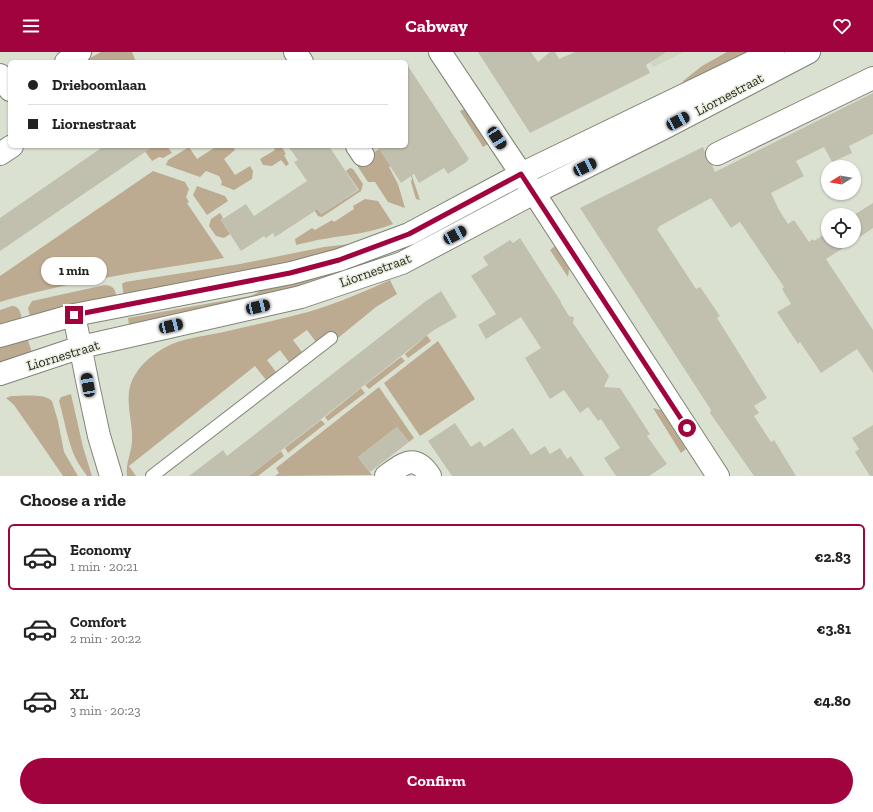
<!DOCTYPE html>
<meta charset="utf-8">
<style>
body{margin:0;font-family:"Zilla Slab",serif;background:#f2f2f2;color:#222;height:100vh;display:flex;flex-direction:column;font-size:15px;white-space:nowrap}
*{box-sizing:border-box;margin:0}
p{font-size:13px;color:#767676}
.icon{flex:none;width:22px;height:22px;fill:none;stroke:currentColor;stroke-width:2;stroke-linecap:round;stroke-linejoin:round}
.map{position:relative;height:424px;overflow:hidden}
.drawer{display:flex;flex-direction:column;background:#fff;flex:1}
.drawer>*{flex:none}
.top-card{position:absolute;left:8px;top:8px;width:400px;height:88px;border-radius:6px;box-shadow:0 1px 3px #0004;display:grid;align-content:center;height:88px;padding:0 20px;background:#fff}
.needle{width:26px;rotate:259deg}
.fabs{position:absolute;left:821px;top:108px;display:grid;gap:8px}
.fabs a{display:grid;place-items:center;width:40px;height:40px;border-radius:50%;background:#fff;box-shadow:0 1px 3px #0004;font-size:20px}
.end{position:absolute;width:18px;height:18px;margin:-9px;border:5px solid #a1033e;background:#fff;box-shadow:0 0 0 2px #fff}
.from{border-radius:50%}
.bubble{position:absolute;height:28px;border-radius:14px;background:#fff;box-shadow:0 1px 3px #0004;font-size:13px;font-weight:700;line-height:28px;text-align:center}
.car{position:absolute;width:12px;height:24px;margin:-12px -6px;border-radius:5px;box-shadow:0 0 3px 1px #0007;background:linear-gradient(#222 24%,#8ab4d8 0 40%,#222 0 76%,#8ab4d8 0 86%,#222 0)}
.top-card b{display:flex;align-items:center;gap:14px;height:38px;font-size:15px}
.top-card b+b{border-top:1px solid #e0e0e0}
.top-card i{width:10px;height:10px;background:#222}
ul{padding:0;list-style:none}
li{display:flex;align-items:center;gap:12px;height:66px;margin:0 8px 6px;padding:0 12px;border:2px solid transparent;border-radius:6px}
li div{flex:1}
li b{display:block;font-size:15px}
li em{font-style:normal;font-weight:700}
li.active{border-color:#a1033e}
li>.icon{width:36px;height:36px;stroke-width:1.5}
h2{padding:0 20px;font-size:18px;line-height:48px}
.button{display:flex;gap:8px;margin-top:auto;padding:8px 20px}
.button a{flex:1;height:46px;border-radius:24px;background:#a1033e;color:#fff;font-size:16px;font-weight:700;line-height:46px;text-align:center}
header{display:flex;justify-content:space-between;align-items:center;height:52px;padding:0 20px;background:#a1033e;color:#fff;font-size:18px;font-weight:700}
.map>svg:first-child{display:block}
</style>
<header><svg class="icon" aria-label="menu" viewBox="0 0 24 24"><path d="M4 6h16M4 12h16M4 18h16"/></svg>Cabway<svg class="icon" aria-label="heart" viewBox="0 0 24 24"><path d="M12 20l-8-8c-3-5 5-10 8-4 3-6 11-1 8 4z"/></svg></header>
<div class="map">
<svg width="873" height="424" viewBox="0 0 873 424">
<rect width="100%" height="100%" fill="#dbe1d1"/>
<path fill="#cfd7c1" d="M643,0H684L653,15Z"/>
<path fill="#bcab91" d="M101,0H132L136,10H83Z
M727,0H761L684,32L683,29L702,14Z
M465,57L488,92L483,95L460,59Z
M141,94H167L172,101L163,106L159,105L152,109Z
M217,94H233L235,98L224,107L235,123L250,114L253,119L252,127L234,138L221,133L222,130L219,124L206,119L200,125L166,113L168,108L189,95L197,107Z
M273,94H281L286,102L284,103L289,112L286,114L281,108L272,114L263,113L260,107L275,98Z
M384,94L405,103L420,148L416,147L411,130L412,126L400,108L389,115L398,132L405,156L388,150L375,130H368L358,115L359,110Z
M350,116L353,117L363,132L361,139L322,165L318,164L307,147L308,143L321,162L359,138L346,119Z
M153,119L185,130L189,137L186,145L189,150L187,151L224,206C149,219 73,228 0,250V224Z
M197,134L225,144L228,149L207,163L193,143Z
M365,147L378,149L393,172C368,182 350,182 324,187C315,188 306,191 296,193L295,187L312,176L315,178L332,168L334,170L354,157L353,154Z
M220,161L223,166L221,168L230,182L224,186L216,184L209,174L211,167Z
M350,192L352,198L124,246L122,232L125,230L240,212L324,195Z
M555,194L569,217L568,225L550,198Z
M366,205L368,215L312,236L130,279L128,266L250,244L255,242L270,233Z
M390,228L397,242L376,255L338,286L332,279L316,290L307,278L293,288L302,300L289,310L280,298L267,308L276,320L266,328L255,314L129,414L136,424H127C125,412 132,400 132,388C133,366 122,343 135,323C143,309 157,299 172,292C186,286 203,284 219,281C249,274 278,268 308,260C336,252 363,240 390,228Z
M105,233C115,234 115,238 117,247L31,269L28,256L32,249Z
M12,254C21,254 21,264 23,272L0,279V258Z
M424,280L431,289L408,306L405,302L423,287L420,283Z
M27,285L32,301L0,311V292Z
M438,289L475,347L420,384L384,331Z
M401,305L405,309L369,337L365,333Z
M379,335L414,386L409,390L397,375L358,405L372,423L275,424L279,421L276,416Z
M361,336L365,341L328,369L325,365Z
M71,342L83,395L92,424H87C82,417 77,410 74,403C67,386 64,366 59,349L61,345Z
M11,344C22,344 45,341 52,349L58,369L64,400L78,424H63L28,373L14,353L6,346Z
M653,356L661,358L686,397L681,401Z
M321,368L325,372L288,401L285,396Z
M281,399L284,404L258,424H249Z"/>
<path fill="#c1c0af" d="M478,0H531L538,10L550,0H555L559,7L575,0H666L646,13L650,21L530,81Z
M406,11L469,107L467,108L468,109L448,122L444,116L419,131L414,122L401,131L377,94H406Z
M873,41V82L849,94L852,101L832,110L824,95L796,109L804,124L771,141L779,158L788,172L794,168L809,190L813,187L814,189L828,180V189H854L826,207L873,278V321L857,297L821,321L800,290L798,292L777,260L791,252L782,237L784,235L740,170L731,176L711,146L658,175L659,176L657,177L696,237L700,235L720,264L717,266L767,346L754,354L759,361L754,364L771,390L774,388L796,424H754L710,361L711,358L580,156L703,95L705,100L706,108L712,113L715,120Z
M104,94H154L0,199V166Z
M288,94H329L358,138L321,162L318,157L275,185L273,181L266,186L264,184L241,199L221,168L246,152L254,164L307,129L294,110L298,108Z
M873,151V176L854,189V163Z
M520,186L561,250V251L569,264L574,265L573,271L609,324L604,335L620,336L650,382L647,384L667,412L649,424H616L604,406L620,396L601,367L598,369L588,355L580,361L564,338L550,347L525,306L541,296L521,265L486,287L478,273L496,262L471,224L488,213L483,205L510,188L513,191Z
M441,239L457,265L434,278L249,424H189L223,398L227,404L426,249Z
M455,371L471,395L480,389L484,395L513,376L531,403L545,394L550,402L560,396L567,407L571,404L584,424H452L428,389Z
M873,373V424H870L855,400L859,397L852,386Z
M397,375L409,390L370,420L358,405Z"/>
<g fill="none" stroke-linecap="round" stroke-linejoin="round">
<defs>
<path id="service" d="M152,424L331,286"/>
<path id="minor" d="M295,0L302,10
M440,0L534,141L718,424
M66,10L80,0
M0,23L10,38
M357,94L363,103
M0,102L12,94
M717,102L873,26
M386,424C404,411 415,401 430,424"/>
<path id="tertiary" d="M74,263L88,333L99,384L111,424
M0,284L74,263L291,221L339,208L409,182L521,122L773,0
M0,322L81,295L301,245L402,211L534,141L664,76L809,0"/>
</defs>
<use href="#service" stroke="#7f8576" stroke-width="14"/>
<use href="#minor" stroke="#7f8576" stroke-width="24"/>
<use href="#tertiary" stroke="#7f8576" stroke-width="24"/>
<use href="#service" stroke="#fff" stroke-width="12"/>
<use href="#minor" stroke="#fff" stroke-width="22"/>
<use href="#tertiary" stroke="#fff" stroke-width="22"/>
</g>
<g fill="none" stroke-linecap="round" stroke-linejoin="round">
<path stroke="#a1033e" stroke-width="5" d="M74,263L290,221L339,208L409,182L521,122L687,376"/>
</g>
<g text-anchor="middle" stroke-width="3" stroke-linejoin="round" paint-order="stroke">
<g font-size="14" fill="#272923" stroke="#e8eede">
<text transform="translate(729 42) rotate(-28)" y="5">Liornestraat</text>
<text transform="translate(375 218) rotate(-20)" y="5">Liornestraat</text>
<text transform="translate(63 303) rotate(-17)" y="5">Liornestraat</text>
</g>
</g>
</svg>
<div class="fabs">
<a><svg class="needle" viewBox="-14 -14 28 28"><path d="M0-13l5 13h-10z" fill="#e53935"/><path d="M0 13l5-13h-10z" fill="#767676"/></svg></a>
<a><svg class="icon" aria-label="locate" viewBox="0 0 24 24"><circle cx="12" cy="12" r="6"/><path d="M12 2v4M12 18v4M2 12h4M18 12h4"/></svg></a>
</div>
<i class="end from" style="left:687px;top:376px"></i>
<i class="end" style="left:74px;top:263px"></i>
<div class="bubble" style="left:41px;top:205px;width:66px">1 min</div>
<i class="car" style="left:678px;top:69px;rotate:62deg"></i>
<i class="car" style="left:497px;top:86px;rotate:147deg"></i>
<i class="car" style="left:585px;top:115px;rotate:64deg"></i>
<i class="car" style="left:455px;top:183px;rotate:62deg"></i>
<i class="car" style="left:258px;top:255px;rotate:77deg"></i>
<i class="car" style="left:171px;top:274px;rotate:77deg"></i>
<i class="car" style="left:88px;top:333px;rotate:350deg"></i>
<div class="top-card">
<b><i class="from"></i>Drieboomlaan</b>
<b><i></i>Liornestraat</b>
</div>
</div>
<section class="drawer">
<h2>Choose a ride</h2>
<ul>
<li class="active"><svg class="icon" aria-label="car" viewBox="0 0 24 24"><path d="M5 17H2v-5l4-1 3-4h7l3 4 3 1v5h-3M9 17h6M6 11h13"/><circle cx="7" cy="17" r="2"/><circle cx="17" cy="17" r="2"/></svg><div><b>Economy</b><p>1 min · 20:21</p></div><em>€2.83</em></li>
<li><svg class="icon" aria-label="car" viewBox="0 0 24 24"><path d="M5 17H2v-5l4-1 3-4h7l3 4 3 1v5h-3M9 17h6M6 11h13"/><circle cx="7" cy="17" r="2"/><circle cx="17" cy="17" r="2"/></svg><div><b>Comfort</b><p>2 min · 20:22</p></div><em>€3.81</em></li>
<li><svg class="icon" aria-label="car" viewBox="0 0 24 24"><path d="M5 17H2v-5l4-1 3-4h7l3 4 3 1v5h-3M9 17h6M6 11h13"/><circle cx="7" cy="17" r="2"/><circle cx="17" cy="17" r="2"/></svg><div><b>XL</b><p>3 min · 20:23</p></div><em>€4.80</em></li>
</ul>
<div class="button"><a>Confirm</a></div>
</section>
